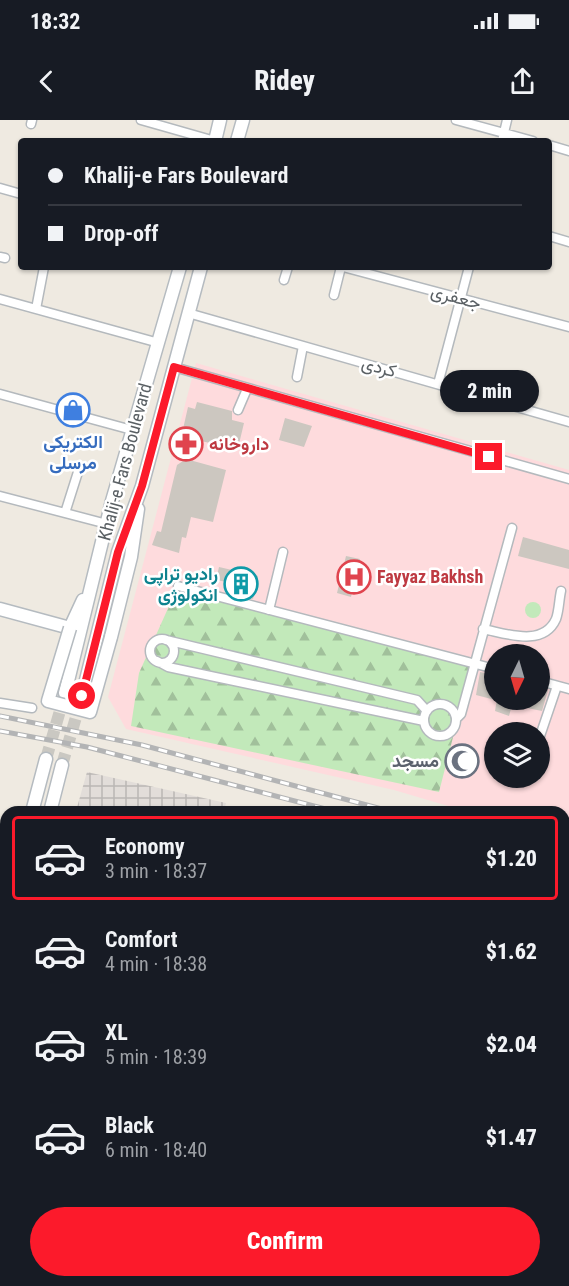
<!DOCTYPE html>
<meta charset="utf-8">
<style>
body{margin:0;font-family:"Roboto Condensed",Vazirmatn,sans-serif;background:#20242c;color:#f1f3f6;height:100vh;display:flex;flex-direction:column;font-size:22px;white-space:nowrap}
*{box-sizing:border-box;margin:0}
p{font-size:20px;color:#9ea1a6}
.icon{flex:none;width:33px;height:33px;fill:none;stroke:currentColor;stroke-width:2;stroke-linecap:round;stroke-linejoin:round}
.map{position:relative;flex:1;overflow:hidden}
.sheet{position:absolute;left:0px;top:686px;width:570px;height:482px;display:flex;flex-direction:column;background:#171b24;border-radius:18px 18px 0 0;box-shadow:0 2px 4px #0004}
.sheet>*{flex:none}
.top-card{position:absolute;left:18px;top:18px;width:534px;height:132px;border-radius:6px;box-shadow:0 2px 4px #0004;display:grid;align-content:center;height:132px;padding:0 30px;background:#171b24}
.needle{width:39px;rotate:185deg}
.tools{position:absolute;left:484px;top:524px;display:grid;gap:12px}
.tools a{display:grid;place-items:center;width:66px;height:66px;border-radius:50%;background:#171b24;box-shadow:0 2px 4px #0004;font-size:30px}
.end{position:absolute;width:27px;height:27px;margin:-14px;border:8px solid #fc1a2b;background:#fff;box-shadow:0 0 0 3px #fff}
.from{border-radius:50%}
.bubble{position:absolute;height:42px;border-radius:21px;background:#171b24;box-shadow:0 2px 4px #0004;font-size:20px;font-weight:800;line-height:42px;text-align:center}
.top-card b{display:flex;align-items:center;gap:21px;height:57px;font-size:22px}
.top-card b+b{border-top:2px solid #363941}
.top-card i{width:15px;height:15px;background:#f1f3f6}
ul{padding:10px 0 0;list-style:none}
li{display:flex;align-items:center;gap:18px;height:84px;margin:0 12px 9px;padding:0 18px;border:3px solid transparent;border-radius:6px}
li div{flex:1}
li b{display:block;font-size:22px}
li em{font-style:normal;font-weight:800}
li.active{border-color:#fc1a2b}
li>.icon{width:54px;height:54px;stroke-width:1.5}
.button{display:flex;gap:12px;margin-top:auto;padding:12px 30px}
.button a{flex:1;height:69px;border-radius:36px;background:#fc1a2b;color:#fff;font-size:24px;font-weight:800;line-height:69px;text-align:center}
.status{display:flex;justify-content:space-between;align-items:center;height:42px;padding:0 30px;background:#171b24;direction:ltr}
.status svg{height:16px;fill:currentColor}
header{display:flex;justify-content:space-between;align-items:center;height:78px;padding:0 30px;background:#171b24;font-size:27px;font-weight:800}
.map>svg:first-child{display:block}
</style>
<div class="status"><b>18:32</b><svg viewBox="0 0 49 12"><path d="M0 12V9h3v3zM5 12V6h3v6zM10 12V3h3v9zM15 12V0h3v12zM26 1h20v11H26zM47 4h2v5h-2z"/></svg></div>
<header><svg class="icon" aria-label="back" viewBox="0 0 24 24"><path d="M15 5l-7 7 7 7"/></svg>Ridey<svg class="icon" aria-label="share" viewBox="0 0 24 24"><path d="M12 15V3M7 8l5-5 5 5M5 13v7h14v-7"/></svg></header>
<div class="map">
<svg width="569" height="1166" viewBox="0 0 569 1166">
<defs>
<pattern id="industrial-grid" width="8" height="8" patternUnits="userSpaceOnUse" patternTransform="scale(1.5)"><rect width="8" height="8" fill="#e2ddd9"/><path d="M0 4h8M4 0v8" fill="none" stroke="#bab7b4"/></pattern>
<pattern id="grass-tufts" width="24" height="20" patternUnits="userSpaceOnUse" patternTransform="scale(1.5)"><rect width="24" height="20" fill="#c2e9ba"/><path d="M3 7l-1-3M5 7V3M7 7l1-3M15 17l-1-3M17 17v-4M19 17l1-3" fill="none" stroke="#a1c09b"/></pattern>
<pattern id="forest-firs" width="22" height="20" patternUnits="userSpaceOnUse" patternTransform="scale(1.5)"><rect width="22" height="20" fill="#c2e9ba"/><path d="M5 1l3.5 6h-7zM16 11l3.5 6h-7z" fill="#a1c09b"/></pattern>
</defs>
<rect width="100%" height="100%" fill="#efeae1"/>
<path fill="url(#industrial-grid)" d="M87,652L226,683L224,691H76Z"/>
<path fill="#e1dbd2" d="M0,839L6,840V869L0,871Z"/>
<path fill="#fedbdd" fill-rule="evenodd" d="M196,243L569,350V725L564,724V692L465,691L394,670L126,609L108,577ZM495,534H540V579H495ZM495,612H540V657H495Z"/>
<path fill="url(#grass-tufts)" d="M525 490a8 8 0 1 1 16 0a8 8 0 1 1-16 0Z"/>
<path fill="url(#forest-firs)" d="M178,466L472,543L439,672L131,606L139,553Z
M130,1161H322L325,1166H128Z"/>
<path fill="#ccc7c0" d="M197,282L232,291V300L244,303L239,324L224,320L223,326L188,318L189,311L183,309L188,287L195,289Z
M285,298L312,306L304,327L279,320Z
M186,339L226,350L213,402L191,397L186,418L182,417L179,433L152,425L157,411L161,412L177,345Z
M523,417L569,430V449L518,436Z
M346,436L360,439L351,477L337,473Z
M219,447L258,456L253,479L232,473L233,468L226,466L227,462L216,460Z
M480,552L495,555V580L476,575Z
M540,568L548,570L542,591L512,585L509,596L495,591L497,579H540Z"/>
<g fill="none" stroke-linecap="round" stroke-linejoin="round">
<path stroke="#cac8c2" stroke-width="12" stroke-dasharray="12 6" stroke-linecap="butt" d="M46,639L64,577
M62,645L81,580"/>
<defs>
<path id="street" d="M141,0L215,21
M456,0L533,21
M31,4L32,0
M502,21L507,0
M549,25L569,31
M0,68L21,74
M549,116L569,122
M0,137L5,138
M343,147L569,207
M284,160L288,147
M334,175L341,147
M0,179L159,223
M36,189L44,147
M188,193L569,302
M174,247L569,359
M297,257L303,226
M438,264L469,147
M0,274L132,310
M238,290L247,269
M0,376L107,404
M65,393L78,352
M178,466L495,549
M269,490L283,432
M483,509C505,513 543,528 556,499C559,491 559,480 561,471
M150 531a12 12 0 1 1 24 0a12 12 0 1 1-24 0Z
M166,520L417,580L427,591
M157,541L168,547L424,601
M540,561L569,569
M0,583L32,588
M424 600a16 16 0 1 1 32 0a16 16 0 1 1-32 0Z
M457,598L461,594L512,408
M540,616L557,566
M0,882L6,879
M0,975L6,977
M0,1100L6,1073
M342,1161L344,1166
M3,1166L6,1153"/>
<path id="secondary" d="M215,21L220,0
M237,21L243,0
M0,489L70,508L83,480
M111,517L131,437L138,389
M65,573L112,381L180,147
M82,576L118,432L142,366L201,147
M32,692L46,639
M50,692L62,645"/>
<path id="primary" d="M0,757L6,759
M0,819L6,821
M564,903L569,905
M564,914L569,916
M564,969L569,970
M564,980L569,982"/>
<path id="highway" d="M0,779L6,781
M0,800L6,802
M564,934L569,935
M564,957L569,958"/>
</defs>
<use href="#street" stroke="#b4b9bd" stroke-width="11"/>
<use href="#secondary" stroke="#b5bbc0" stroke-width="15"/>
<use href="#primary" stroke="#ffb04a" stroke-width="16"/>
<use href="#highway" stroke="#f08000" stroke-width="18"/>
<use href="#street" stroke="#fff" stroke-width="8"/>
<use href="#secondary" stroke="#fff" stroke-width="12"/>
<use href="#primary" stroke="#ffe3a6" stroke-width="14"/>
<use href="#highway" stroke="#ffce88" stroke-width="15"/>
<defs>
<path id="rail" d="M0,596L142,625L393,692
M0,611L87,627L337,692
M564,745L569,746
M564,760L569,761"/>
</defs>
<use href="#rail" stroke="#b3b4b5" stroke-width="5"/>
<use href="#rail" stroke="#fff" stroke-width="3" stroke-dasharray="9" stroke-linecap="butt"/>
<defs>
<path id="secondary-bridge" d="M70,508L48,581L90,592L111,517"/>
</defs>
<use href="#secondary-bridge" stroke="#b5bbc0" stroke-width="15" stroke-linecap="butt"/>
<use href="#secondary-bridge" stroke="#fff" stroke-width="12"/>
</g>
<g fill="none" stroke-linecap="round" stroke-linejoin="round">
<path stroke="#fc1a2b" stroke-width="8" d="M82,576L118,432L142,366L174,247L489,337"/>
</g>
<defs>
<symbol id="shop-ring" viewBox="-11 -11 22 22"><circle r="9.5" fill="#fff" stroke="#3f7fe0" stroke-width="1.5"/><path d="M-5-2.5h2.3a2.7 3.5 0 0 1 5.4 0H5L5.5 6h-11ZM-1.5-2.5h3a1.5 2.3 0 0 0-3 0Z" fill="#3f7fe0"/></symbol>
<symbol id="pharmacy-ring" viewBox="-11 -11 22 22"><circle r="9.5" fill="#fff" stroke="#e0444e" stroke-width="1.5"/><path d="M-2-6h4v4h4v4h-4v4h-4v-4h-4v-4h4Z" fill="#e0444e"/></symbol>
<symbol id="hospital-ring" viewBox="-11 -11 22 22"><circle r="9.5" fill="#fff" stroke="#e0444e" stroke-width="1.5"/><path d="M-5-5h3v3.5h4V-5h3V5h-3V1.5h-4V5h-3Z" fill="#e0444e"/></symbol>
<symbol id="building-ring" viewBox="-11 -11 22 22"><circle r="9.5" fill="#fff" stroke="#0f9aa8" stroke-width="1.5"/><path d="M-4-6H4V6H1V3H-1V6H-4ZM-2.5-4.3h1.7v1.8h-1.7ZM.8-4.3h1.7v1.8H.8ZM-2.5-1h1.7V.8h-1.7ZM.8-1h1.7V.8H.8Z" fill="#0f9aa8"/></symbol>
<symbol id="mosque-ring" viewBox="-11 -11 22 22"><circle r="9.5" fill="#fff" stroke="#6b7280" stroke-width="1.5"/><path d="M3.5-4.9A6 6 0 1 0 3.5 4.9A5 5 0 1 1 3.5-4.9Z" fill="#6b7280"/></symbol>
</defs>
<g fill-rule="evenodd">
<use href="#shop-ring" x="54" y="271" width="38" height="38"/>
<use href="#pharmacy-ring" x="167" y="305" width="38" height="38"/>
<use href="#hospital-ring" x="335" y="438" width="38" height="38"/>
<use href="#building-ring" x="222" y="445" width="38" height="38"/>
<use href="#mosque-ring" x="443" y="622" width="38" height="38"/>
</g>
<g text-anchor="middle" stroke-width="5" stroke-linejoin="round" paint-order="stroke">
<g font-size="18" fill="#5a6064" stroke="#fff">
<text transform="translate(456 177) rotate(15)" y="6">جعفری</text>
<text transform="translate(379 247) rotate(16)" y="6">کردی</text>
<text transform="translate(125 342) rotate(-75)" y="6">Khalij-e Fars Boulevard</text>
</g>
<g font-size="18" font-weight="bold" fill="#366cbe" stroke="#fff">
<text x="73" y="328">الکتریکی<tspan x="73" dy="21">مرسلی</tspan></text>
</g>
<g font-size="18" font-weight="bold" fill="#be3a42" stroke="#fff" text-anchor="start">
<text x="209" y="330">داروخانه</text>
<text x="377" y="463">Fayyaz Bakhsh</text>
</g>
<g font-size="18" font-weight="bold" fill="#0d838f" stroke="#fff" text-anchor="end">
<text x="218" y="460">رادیو تراپی<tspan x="218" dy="21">انکولوژی</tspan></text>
</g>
<g font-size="18" font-weight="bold" fill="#5b616d" stroke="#fff" text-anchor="end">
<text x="439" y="647">مسجد</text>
</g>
</g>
</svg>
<div class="tools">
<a><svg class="needle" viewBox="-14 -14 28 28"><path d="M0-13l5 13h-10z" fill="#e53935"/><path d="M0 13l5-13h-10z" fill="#9ea1a6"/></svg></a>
<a><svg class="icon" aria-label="layers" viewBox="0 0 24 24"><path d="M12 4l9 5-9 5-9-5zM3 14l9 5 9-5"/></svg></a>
</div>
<i class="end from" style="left:82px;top:576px"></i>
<i class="end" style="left:489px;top:337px"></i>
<div class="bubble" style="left:440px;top:250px;width:99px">2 min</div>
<div class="top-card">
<b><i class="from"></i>Khalij-e Fars Boulevard</b>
<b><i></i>Drop-off</b>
</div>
<section class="sheet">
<ul>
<li class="active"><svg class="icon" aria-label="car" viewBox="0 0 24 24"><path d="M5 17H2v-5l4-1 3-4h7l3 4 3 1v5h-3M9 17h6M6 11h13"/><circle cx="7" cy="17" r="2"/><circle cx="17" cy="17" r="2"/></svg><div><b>Economy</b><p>3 min · 18:37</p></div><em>$1.20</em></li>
<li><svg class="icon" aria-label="car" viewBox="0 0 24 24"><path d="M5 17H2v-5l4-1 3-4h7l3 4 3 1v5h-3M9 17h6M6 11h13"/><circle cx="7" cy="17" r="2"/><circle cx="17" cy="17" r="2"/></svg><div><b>Comfort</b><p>4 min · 18:38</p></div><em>$1.62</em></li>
<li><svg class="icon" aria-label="car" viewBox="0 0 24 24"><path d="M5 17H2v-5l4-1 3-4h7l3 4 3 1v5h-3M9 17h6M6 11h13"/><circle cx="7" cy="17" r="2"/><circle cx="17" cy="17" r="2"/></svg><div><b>XL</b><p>5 min · 18:39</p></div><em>$2.04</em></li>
<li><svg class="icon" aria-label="car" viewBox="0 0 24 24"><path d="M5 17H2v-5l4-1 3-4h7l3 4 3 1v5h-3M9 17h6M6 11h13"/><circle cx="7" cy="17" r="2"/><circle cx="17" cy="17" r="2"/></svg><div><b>Black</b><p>6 min · 18:40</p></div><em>$1.47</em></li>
</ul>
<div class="button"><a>Confirm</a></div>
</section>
</div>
